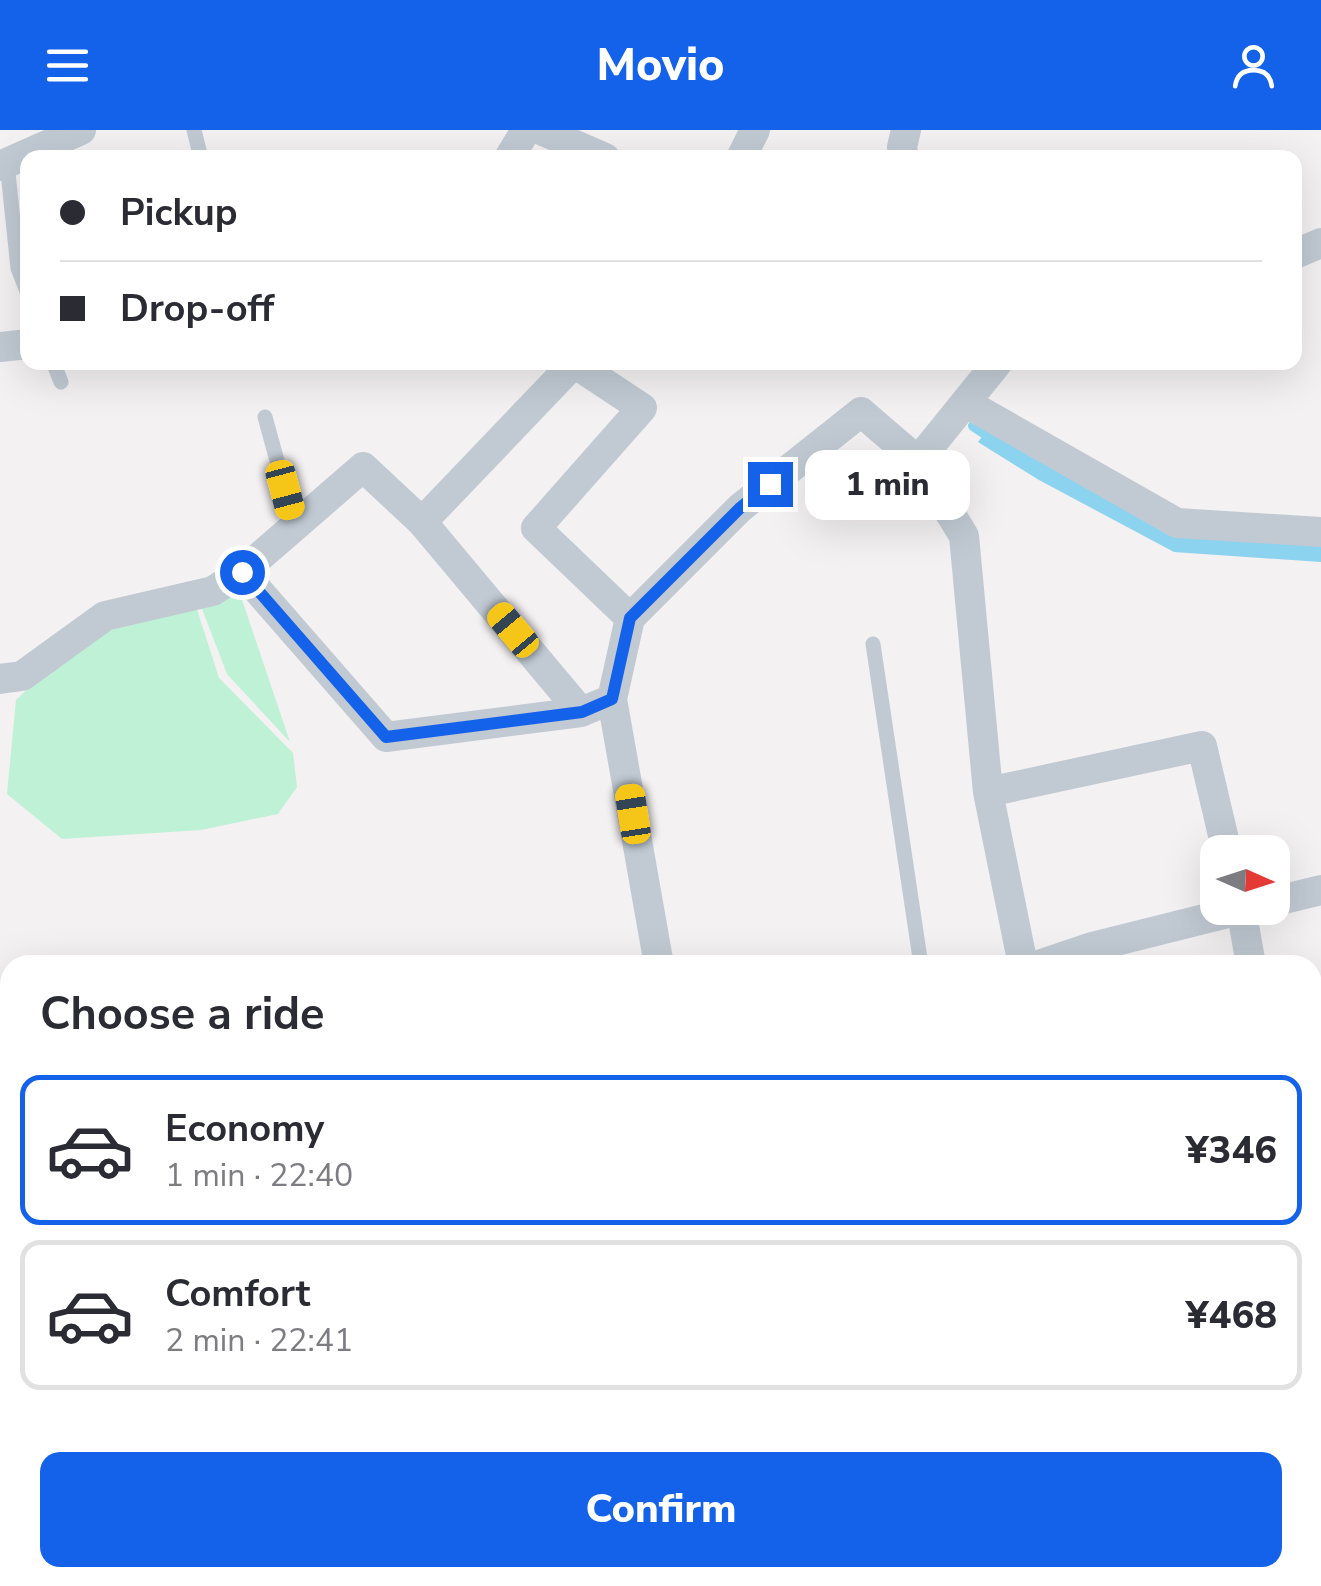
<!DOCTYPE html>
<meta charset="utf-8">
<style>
body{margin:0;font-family:"Nunito Sans",sans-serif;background:#f7f7f7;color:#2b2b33;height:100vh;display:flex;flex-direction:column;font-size:38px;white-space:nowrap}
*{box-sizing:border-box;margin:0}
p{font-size:32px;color:#7c7c81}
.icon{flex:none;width:55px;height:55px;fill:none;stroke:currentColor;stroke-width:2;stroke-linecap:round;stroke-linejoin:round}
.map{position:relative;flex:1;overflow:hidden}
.panel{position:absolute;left:0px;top:825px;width:1322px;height:632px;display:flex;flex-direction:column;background:#fff;border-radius:30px 30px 0 0;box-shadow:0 10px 40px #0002}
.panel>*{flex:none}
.guide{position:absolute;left:20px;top:20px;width:1282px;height:220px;border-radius:20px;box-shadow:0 10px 40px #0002;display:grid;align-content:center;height:220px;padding:0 40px;background:#fff}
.needle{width:65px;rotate:93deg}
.fabs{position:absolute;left:1200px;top:705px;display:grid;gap:20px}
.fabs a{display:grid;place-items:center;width:90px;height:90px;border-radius:20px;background:#fff;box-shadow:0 10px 40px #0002;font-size:50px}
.end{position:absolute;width:45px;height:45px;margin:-22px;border:12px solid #1462e9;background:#fff;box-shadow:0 0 0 5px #fff}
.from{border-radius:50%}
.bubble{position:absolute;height:70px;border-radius:20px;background:#fff;box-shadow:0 10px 40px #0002;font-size:32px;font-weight:800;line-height:70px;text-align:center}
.car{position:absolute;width:30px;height:60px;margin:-30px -15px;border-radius:12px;box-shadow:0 0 8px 2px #0007;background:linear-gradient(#f5c518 24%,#345 0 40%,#f5c518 0 76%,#345 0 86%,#f5c518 0)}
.guide b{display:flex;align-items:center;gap:35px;height:95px;font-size:38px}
.guide b+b{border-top:2px solid #e1e1e2}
.guide i{width:25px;height:25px;background:#2b2b33}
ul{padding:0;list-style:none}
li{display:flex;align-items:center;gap:30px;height:150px;margin:0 20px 15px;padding:0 20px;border:5px solid #e1e1e2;border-radius:20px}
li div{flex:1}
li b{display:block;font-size:38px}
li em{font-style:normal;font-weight:800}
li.on{border-color:#1462e9}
li>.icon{width:90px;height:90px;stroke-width:1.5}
h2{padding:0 40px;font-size:45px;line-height:120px}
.button{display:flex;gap:20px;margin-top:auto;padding:20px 40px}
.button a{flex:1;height:115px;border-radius:20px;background:#1462e9;color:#fff;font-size:40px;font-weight:800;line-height:115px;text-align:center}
header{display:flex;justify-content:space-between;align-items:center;height:130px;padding:0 40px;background:#1462e9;color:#fff;font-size:45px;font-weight:800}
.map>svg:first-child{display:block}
</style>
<header><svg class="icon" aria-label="menu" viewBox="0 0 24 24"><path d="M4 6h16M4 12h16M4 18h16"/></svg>Movio<svg class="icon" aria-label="person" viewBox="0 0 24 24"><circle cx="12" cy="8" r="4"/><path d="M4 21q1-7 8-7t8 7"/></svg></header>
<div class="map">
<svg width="1321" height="1456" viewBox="0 0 1321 1456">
<rect width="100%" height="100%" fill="#f3f1f1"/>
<path fill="#bff1d6" d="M236,452L290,612L227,544L199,471Z
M192,464L219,548L293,623L297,657L278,684L201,700L62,709L7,664L16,570L105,486Z"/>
<path fill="#8bd3ef" d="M991,295L1176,403L1321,412V432L1174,422L1039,350L978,312Z"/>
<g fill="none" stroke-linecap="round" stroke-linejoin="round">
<path stroke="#8bd3ef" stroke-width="10" d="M973,296L993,309"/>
<path stroke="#c1cad3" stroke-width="15" d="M194,0L201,28
M7,33L18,138L28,164
M53,232L61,252
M265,287L295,396
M873,514L921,835"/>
<path stroke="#c1cad3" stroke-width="30" d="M541,0L605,28
M509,28L526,0
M741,28L755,0
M904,28L902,17L906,0
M0,36L81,0
M1295,124L1321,113
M0,217L28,214
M575,232L422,392L581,582L612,569
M574,233L642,278L536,398L630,488
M966,273L1177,393L1321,402
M918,331L998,232
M242,442L386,607L581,582
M0,549L22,546L105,486L213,461L242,442L363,337L422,392
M988,662L1202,616L1227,722
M1272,772L1321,760
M1241,778L1251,835
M659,835L612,569L630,488L740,378L861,282L918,331L964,406L988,662L1023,835
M1039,835L1092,817L1248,778
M0,1117L10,1116
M1312,1189L1321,1237
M0,1243L10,1299
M1312,1282L1321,1280
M37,1448L39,1456
M246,1448L248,1456
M570,1448L572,1456
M796,1448L798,1456
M1021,1448L1022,1456
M1189,1448L1190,1456
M140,1456L183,1448
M278,1456L326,1448"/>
</g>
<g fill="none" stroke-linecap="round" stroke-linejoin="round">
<path stroke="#1462e9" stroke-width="12" d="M242,442L386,607L582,582L612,569L630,488L740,378L770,354"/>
</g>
</svg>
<div class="fabs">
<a><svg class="needle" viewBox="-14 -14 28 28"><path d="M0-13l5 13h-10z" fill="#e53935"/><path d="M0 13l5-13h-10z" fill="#7c7c81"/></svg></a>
</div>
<i class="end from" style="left:242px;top:442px"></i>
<i class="end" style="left:770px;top:354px"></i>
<div class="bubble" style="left:805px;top:320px;width:165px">1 min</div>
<i class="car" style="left:285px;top:360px;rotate:165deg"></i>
<i class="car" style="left:513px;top:500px;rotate:320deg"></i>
<i class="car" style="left:633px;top:684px;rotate:351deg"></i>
<div class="guide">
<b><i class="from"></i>Pickup</b>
<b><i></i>Drop-off</b>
</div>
<section class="panel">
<h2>Choose a ride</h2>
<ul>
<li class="on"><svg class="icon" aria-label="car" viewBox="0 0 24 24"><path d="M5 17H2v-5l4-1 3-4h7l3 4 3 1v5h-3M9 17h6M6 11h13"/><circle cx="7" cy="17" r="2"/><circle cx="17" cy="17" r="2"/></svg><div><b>Economy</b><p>1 min · 22:40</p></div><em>¥346</em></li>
<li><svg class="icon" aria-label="car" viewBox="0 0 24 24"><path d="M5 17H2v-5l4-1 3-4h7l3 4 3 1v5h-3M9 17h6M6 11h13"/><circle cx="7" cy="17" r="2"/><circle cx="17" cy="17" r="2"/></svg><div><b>Comfort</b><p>2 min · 22:41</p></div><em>¥468</em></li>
</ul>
<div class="button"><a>Confirm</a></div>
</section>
</div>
